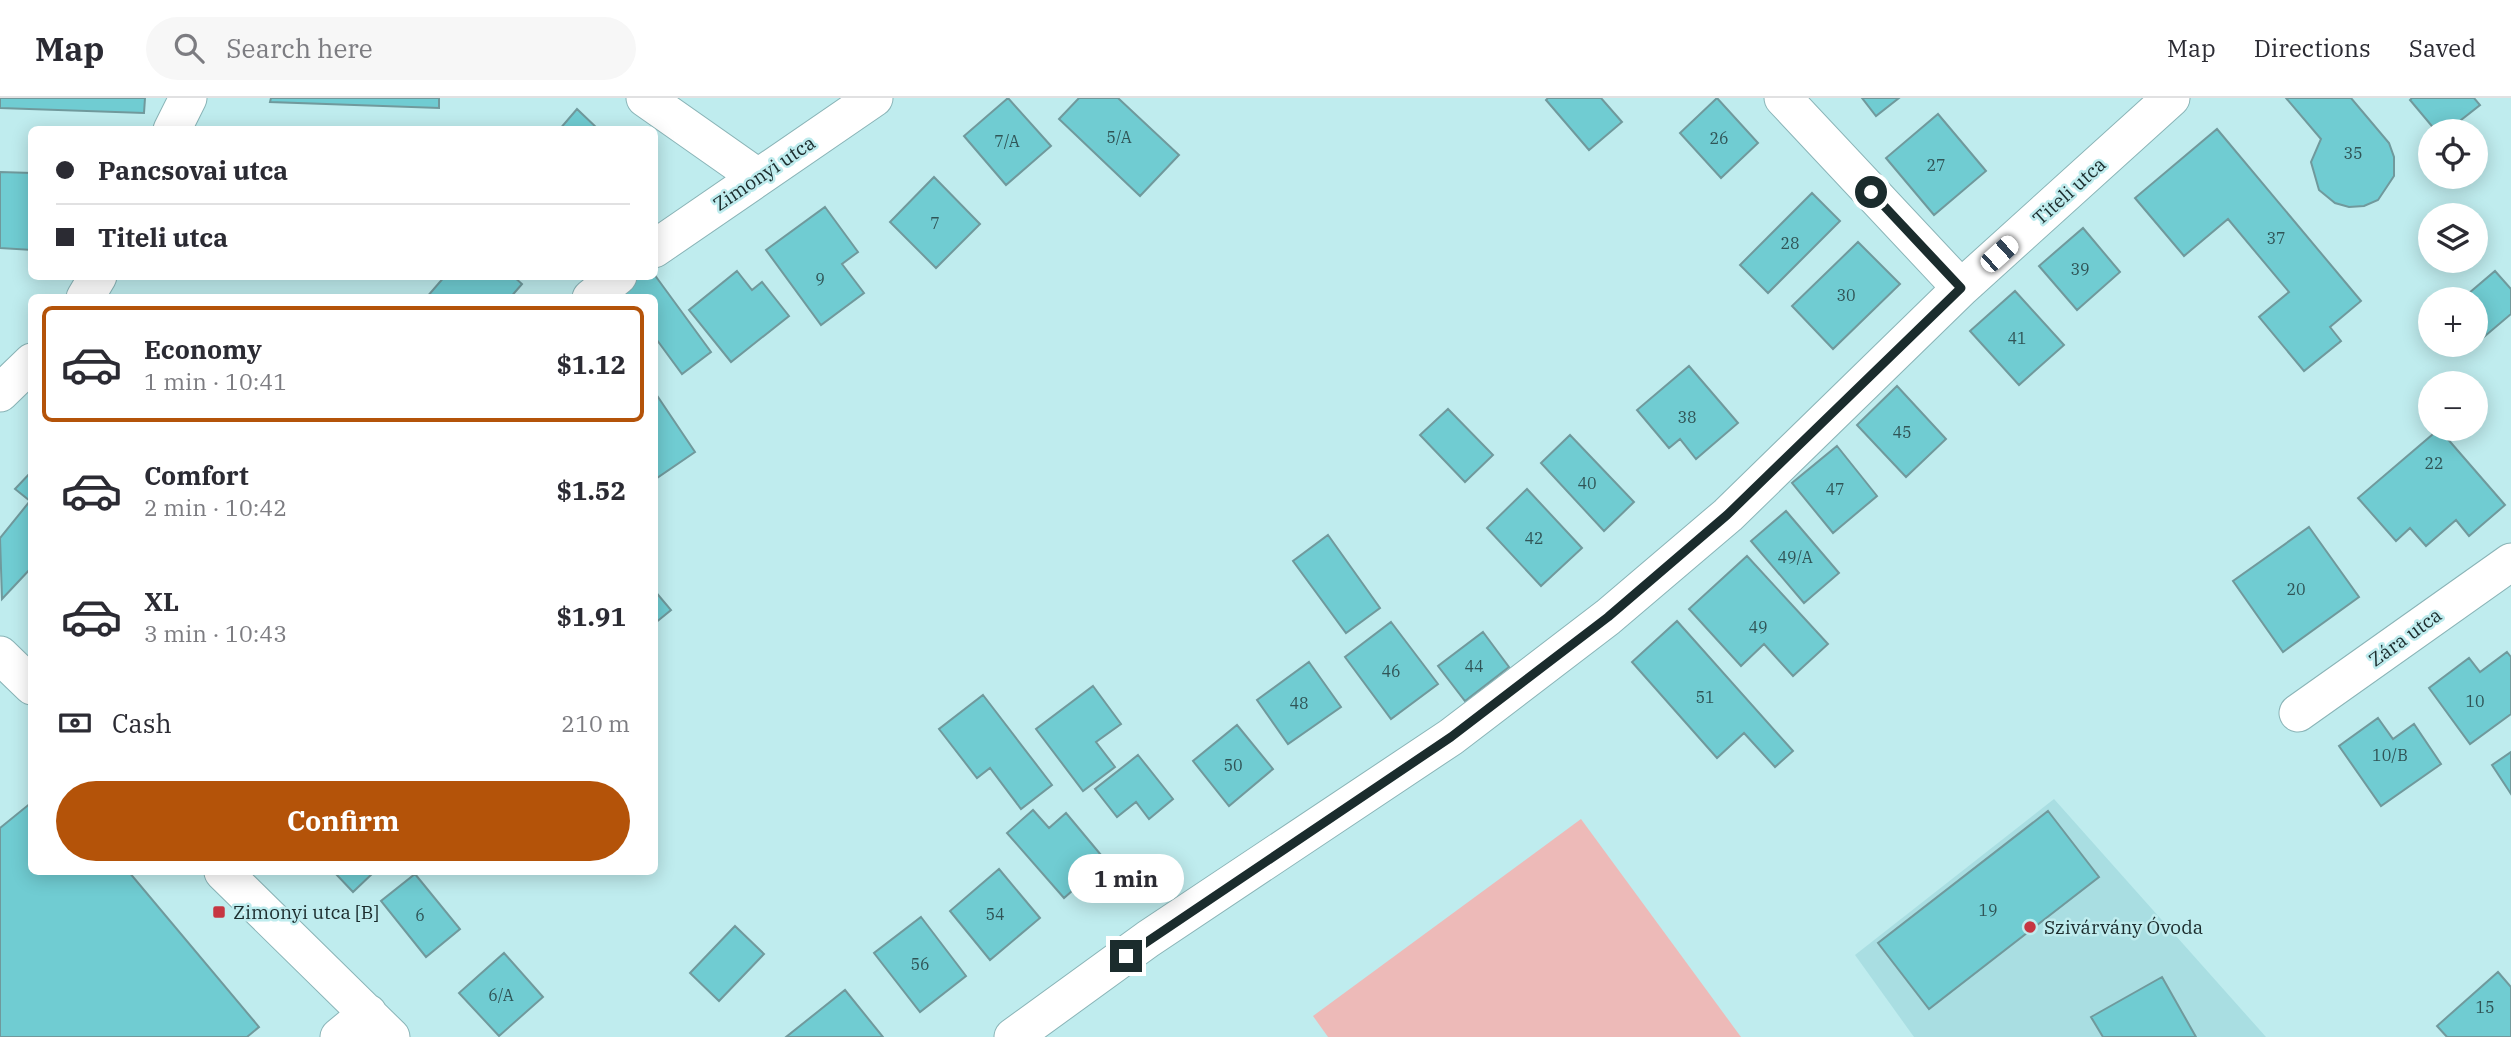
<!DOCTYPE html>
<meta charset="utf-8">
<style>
body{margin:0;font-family:"IBM Plex Serif",serif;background:#f7f7f7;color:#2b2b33;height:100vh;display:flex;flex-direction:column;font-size:26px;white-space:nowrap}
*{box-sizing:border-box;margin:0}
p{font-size:23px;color:#7c7c81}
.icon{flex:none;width:38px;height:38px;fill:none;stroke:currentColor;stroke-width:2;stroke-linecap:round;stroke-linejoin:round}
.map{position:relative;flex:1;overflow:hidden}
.side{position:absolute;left:28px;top:196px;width:630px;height:581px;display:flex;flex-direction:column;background:#fff;border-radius:10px;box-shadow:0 4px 18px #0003}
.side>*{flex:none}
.hud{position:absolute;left:28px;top:28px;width:630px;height:154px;border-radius:10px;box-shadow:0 4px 18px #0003;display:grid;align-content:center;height:154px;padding:0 28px;background:#fff}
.controls{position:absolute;left:2418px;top:21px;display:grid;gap:14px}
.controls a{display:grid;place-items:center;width:70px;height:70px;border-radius:50%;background:#fff;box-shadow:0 4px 18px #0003;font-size:35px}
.end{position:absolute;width:32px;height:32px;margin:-16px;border:9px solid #1b2c2d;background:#fff;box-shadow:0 0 0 4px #fff}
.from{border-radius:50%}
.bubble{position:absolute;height:49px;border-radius:24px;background:#fff;box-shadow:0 4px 18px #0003;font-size:23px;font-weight:800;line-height:49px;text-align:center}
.car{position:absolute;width:21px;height:42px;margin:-21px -10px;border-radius:9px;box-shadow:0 0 5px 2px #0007;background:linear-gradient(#fff 24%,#345 0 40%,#fff 0 76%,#345 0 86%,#fff 0)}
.hud b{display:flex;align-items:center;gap:24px;height:66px;font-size:26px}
.hud b+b{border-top:2px solid #e1e1e2}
.hud i{width:18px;height:18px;background:#2b2b33}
ul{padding:12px 0 0;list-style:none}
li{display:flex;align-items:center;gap:21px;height:116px;margin:0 14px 10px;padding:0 14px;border:4px solid transparent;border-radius:10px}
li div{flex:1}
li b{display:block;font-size:26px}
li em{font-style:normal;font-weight:800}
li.active{border-color:#b45309}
li>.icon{width:63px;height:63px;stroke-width:1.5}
.pay{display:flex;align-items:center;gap:18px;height:77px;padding:0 28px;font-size:26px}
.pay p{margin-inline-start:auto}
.action{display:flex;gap:14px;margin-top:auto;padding:14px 28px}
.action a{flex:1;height:80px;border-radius:42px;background:#b45309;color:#fff;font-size:28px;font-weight:800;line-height:80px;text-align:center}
header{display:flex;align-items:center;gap:42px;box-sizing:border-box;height:98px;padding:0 35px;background:#fff;border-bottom:2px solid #e1e1e2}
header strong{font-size:33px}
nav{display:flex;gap:38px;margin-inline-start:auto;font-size:24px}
.search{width:490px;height:63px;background:#f7f7f7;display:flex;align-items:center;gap:18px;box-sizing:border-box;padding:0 24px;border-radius:38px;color:#7c7c81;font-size:26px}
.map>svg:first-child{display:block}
</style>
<header>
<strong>Map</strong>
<div class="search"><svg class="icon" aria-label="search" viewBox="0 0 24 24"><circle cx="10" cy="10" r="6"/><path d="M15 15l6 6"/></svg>Search here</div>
<nav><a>Map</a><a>Directions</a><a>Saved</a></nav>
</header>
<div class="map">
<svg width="2511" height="939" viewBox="0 0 2511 939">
<rect width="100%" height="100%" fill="#bfecee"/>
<path fill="#a9dee2" d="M2054,701L2266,939H1914L1855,857Z"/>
<path fill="#edbab8" d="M1581,721L1741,939H1328L1313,918Z"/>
<path fill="#70ccd2" stroke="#70999c" stroke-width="2" d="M0,0H145L144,15L0,10Z
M271,0H439V10L270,4Z
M1008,0L1051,48L1006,87L964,38Z
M1079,0H1118L1179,57L1140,98L1059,21Z
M1548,0H1601L1622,24L1589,52L1546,2Z
M1717,0L1758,45L1721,80L1680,35Z
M1862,0H1899L1876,18Z
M2286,0H2351L2389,45L2394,59V78L2378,102L2364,108L2349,109L2335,105L2319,92L2311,64L2321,41Z
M2412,0H2474L2480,7L2447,33H2436L2410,2Z
M577,11L599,32H559Z
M1938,16L1986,73L1934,117L1886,60Z
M2217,31L2361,203L2330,229L2341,243L2304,273L2259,219L2289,194L2228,121L2184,158L2135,100Z
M0,74L32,75V152L0,150Z
M934,79L980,126L936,170L890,124Z
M1812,95L1840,123L1768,195L1740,167Z
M825,109L858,154L842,166L864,195L821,227L766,152Z
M2083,130L2120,174L2077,212L2039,168Z
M1858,144L1900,186L1833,251L1792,208Z
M737,173L752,192L762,184L789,218L731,264L689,212Z
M2495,173L2511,191V216L2478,244L2476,201H2462Z
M654,176L711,254L682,276L654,238V200H626L621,193L641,178H654Z
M445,178H513L522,186L510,200H426Z
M2015,193L2064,247L2019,287L1970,233Z
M1689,268L1738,325L1696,361L1680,341L1669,350L1637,312Z
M1897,288L1946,341L1906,379L1857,327Z
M654,293L695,354L654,382Z
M1448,311L1493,357L1465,384L1420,337Z
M2439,331L2505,407L2469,438L2456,422L2426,448L2410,430L2396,443L2358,400Z
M1570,337L1634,404L1604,433L1541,365Z
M1837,348L1877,398L1833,435L1792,385Z
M32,373V469L2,501L0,440L30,403L15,391Z
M1527,391L1582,450L1541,488L1487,430Z
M1786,413L1839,475L1804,505L1751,443Z
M2309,429L2359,499L2283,554L2233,483Z
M1328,437L1380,510L1346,535L1293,463Z
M1747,458L1828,546L1793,578L1764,546L1741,568L1689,511Z
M654,492L671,512L654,526Z
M1677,523L1793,653L1775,669L1744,635L1717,660L1632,564Z
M1391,524L1438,586L1391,621L1345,559Z
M1483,534L1509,569L1465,603L1438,568Z
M2507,554L2511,559V616L2470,646L2429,590L2469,560L2480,574Z
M1309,564L1341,609L1288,646L1257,602Z
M1093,588L1121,626L1096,644L1115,669L1083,693L1036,631Z
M983,597L1052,687L1021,711L990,670L977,680L939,631Z
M2378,620L2393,641L2414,626L2441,666L2381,708L2339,648Z
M1237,627L1273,671L1229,708L1193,663Z
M2511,654V696L2492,667Z
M1138,657L1173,701L1149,721L1136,704L1117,719L1095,691Z
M32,704V774H129L259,929L247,939H0V730Z
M1033,712L1049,730L1066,715L1106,763L1064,800L1007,735Z
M2048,713L2099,779L1929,911L1878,845Z
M999,771L1040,820L990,862L950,813Z
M334,774H374L353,794Z
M415,776L460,831L426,859L381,803Z
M921,819L966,878L920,914L874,855Z
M735,828L764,856L719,903L690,875Z
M504,855L543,899L499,938L459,895Z
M2498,874L2511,889V939H2447L2437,928Z
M2162,879L2196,939H2103L2091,919Z
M845,892L883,939H786Z"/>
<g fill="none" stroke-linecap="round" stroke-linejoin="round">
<defs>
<path id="minor" d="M645,0L756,78
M1783,0L1961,190
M172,32L188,0
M654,151L874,0
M85,200L98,178
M591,200L618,178
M0,295L32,264
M0,557L32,588
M2298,615L2511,464
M223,774L391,939
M339,939L368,915
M1013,939L1148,841L1451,639L1608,519L1728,417L1961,190L2171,0"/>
</defs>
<use href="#minor" stroke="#8ab4b7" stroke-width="39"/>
<use href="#minor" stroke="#fff" stroke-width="37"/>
</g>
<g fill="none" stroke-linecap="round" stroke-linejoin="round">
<path stroke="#1b2c2d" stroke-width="9" d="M1126,858L1451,639L1608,519L1727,417L1961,190L1871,94"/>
</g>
<g fill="#c63642" stroke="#bfecee" stroke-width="2.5">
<rect x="212" y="807" width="14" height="14" rx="3.5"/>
<circle cx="2030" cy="829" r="7"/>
</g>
<g text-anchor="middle" stroke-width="5" stroke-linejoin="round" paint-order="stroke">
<g font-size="16" fill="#305456">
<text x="1119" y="45">5/A</text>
<text x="1719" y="46">26</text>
<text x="1007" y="49">7/A</text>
<text x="2353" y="61">35</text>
<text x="1936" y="73">27</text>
<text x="935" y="131">7</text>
<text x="2276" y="146">37</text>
<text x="1790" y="151">28</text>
<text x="2080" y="177">39</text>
<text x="820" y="187">9</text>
<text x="1846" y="203">30</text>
<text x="2017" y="246">41</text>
<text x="1687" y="325">38</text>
<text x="1902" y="340">45</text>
<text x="2434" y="371">22</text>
<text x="1587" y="391">40</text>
<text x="1835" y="397">47</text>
<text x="1534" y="446">42</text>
<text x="1795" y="465">49/A</text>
<text x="2296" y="497">20</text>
<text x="1758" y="535">49</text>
<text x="1474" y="574">44</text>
<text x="1391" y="579">46</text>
<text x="1705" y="605">51</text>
<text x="2475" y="609">10</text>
<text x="1299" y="611">48</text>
<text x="2390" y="663">10/B</text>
<text x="1233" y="673">50</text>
<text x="1988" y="818">19</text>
<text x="995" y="822">54</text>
<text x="420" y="823">6</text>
<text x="920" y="872">56</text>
<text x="501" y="903">6/A</text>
<text x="2485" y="915">15</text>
</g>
<g font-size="19" fill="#1b2c2d" stroke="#bfecee">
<text transform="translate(764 75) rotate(-34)" y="7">Zimonyi utca</text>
<text transform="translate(2069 93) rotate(-42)" y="7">Titeli utca</text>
<text transform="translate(2405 539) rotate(-36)" y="7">Zára utca</text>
</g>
<g font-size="19" fill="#1b2c2d" stroke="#bfecee" text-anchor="start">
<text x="233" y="821">Zimonyi utca [B]</text>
<text x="2044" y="836">Szivárvány Óvoda</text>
</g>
</g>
</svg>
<div class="controls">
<a><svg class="icon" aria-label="locate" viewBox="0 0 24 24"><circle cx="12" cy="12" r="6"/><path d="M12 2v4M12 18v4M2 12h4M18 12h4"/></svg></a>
<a><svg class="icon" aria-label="layers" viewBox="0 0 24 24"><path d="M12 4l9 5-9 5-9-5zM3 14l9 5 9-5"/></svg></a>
<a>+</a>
<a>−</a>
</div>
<i class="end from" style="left:1871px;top:94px"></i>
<i class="end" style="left:1126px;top:858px"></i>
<div class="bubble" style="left:1068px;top:756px;width:116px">1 min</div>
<i class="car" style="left:1999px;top:156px;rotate:48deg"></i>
<div class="hud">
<b><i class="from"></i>Pancsovai utca</b>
<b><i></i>Titeli utca</b>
</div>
<section class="side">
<ul>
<li class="active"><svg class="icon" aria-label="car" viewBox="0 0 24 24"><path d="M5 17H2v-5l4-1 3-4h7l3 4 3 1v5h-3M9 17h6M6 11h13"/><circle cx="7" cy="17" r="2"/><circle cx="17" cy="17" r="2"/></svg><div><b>Economy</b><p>1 min · 10:41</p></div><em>$1.12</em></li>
<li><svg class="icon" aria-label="car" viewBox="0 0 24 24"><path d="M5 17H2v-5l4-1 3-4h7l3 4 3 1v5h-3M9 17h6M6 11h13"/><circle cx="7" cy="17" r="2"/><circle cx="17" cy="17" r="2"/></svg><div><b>Comfort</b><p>2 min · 10:42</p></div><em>$1.52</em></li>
<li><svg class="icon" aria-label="car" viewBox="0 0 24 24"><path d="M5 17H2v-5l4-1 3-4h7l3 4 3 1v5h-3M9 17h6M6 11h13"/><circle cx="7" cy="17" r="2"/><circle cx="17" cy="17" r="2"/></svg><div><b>XL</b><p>3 min · 10:43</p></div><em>$1.91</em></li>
</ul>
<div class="pay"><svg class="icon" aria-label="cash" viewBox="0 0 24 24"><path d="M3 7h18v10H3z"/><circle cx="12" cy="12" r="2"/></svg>Cash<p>210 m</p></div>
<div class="action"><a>Confirm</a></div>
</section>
</div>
